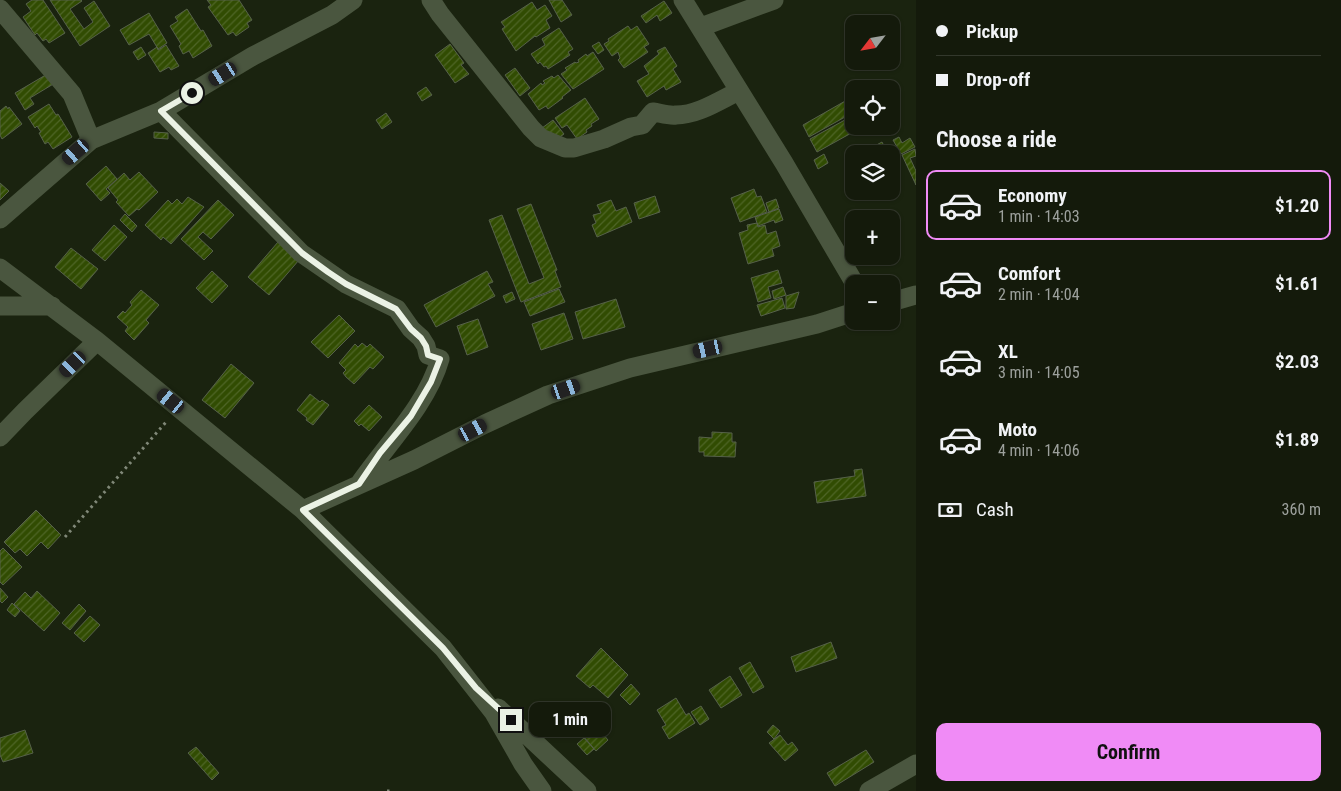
<!DOCTYPE html>
<meta charset="utf-8">
<style>
body{margin:0;font-family:"Roboto Condensed",sans-serif;background:#1d2314;color:#f1f3f6;height:100vh;display:flex;flex-direction:column;font-size:19px;white-space:nowrap}
*{box-sizing:border-box;margin:0}
p{font-size:16px;color:#9da19d}
.icon{flex:none;width:28px;height:28px;fill:none;stroke:currentColor;stroke-width:2;stroke-linecap:round;stroke-linejoin:round}
.map{position:relative;flex:1;overflow:hidden}
.drawer{display:flex;flex-direction:column;background:#141a0b;width:425px}
.drawer>*{flex:none}
.top-card{display:grid;align-content:center;height:110px;padding:0 20px;background:#141a0b}
.needle{width:32px;rotate:239deg}
.fabs{position:absolute;left:845px;top:15px;display:grid;gap:10px}
.fabs a{display:grid;place-items:center;width:55px;height:55px;border-radius:10px;background:#141a0b;box-shadow:0 1px 4px #0004,0 0 0 1px #33382c;font-size:25px}
.end{position:absolute;width:22px;height:22px;margin:-11px;border:6px solid #ebf2e5;background:#111;box-shadow:0 0 0 2px #111}
.from{border-radius:50%}
.bubble{position:absolute;height:35px;border-radius:10px;background:#141a0b;box-shadow:0 1px 4px #0004,0 0 0 1px #33382c;font-size:16px;font-weight:700;line-height:35px;text-align:center}
.car{position:absolute;width:15px;height:30px;margin:-15px -8px;border-radius:6px;box-shadow:0 0 4px 1px #0007;background:linear-gradient(#222 24%,#8ab4d8 0 40%,#222 0 76%,#8ab4d8 0 86%,#222 0)}
.top-card b{display:flex;align-items:center;gap:18px;height:48px;font-size:19px}
.top-card b+b{border-top:1px solid #33382c}
.top-card i{width:12px;height:12px;background:#f1f3f6}
ul{padding:0;list-style:none}
li{display:flex;align-items:center;gap:15px;height:70px;margin:0 10px 8px;padding:0 10px;border:2px solid transparent;border-radius:10px}
li div{flex:1}
li b{display:block;font-size:19px}
li em{font-style:normal;font-weight:700}
li.selected{border-color:#f08bf6}
li>.icon{width:45px;height:45px;stroke-width:1.5}
h2{padding:0 20px;font-size:22px;line-height:60px}
.pay{display:flex;align-items:center;gap:12px;height:55px;padding:0 20px;font-size:19px}
.pay p{margin-inline-start:auto}
.action{display:flex;gap:10px;margin-top:auto;padding:10px 20px}
.action a{flex:1;height:58px;border-radius:10px;background:#f08bf6;color:#111;font-size:20px;font-weight:700;line-height:58px;text-align:center}
main{display:flex;flex:1;min-height:0}
.map>svg:first-child{display:block}
</style>
<main>
<div class="map">
<svg width="916" height="791" viewBox="0 0 916 791">
<defs>
<pattern id="building-hatch" width="6" height="6" patternUnits="userSpaceOnUse" patternTransform="scale(1.25)"><rect width="6" height="6" fill="#314c02"/><path d="M-1 1l2-2M0 6l6-6M5 7l2-2" fill="none" stroke="#4f6627"/></pattern>
</defs>
<rect width="100%" height="100%" fill="#1a230f"/>
<path fill="url(#building-hatch)" stroke="#56614a" d="M32,0H43L65,33L49,43L46,39L43,41L37,33L35,35L23,17L31,11L26,4Z
M50,0H81L82,1L70,9L84,29L93,22L84,8L94,1L110,26L80,46Z
M207,0H239L252,20L247,23L249,27L236,36L233,32L228,35L208,7L211,5Z
M549,0H562L572,15L561,22Z
M664,1L672,13L660,21L657,15L646,23L641,16Z
M532,2L537,10L545,5L552,16L546,20L550,28L536,37L535,36L516,51L502,29L505,27L501,22Z
M187,9L201,31L203,30L212,46L193,58L189,51L183,54L179,46L181,44L170,26L178,21L175,17Z
M149,13L167,43L158,49L149,34L129,45L120,30Z
M628,26L631,30L637,26L649,44L644,47L648,52L624,68L618,60L620,58L618,52L612,56L604,44L609,41L608,39Z
M559,28L573,49L568,52L570,55L548,69L546,66L544,67L540,62L538,64L531,54L545,45L542,39Z
M599,42L604,50L598,54L592,46Z
M450,44L464,63L461,65L469,74L455,83L435,55Z
M166,45L179,66L171,70L169,67L160,72L148,53L157,47L158,50Z
M141,47L146,55L138,60L133,52Z
M665,47L677,66L673,69L681,82L666,90L664,86L647,97L637,81L649,74L644,66L659,54L657,51Z
M593,52L604,69L573,89L561,74L567,70L565,68L575,62L576,63L579,62L578,60L586,54L587,56Z
M515,68L530,88L520,96L505,75Z
M49,73L55,83L30,98L34,104L25,110L15,93Z
M558,75L571,90L562,97L563,98L548,109L546,106L539,110L528,94L541,83L542,85L545,83L543,81L552,76L554,78Z
M426,87L432,95L422,101L417,93Z
M585,98L599,119L591,124L592,126L586,130L587,132L577,139L567,125L562,128L555,118Z
M847,100L854,112L809,137L803,125Z
M49,104L56,115L58,114L72,137L53,149L48,142L45,144L39,133L41,132L37,126L35,128L28,117Z
M6,106L8,109L9,107L22,124L2,139L0,135V111Z
M386,113L392,122L382,129L376,120Z
M854,115V126H864L817,152L810,139Z
M553,120L564,134L553,142L542,128Z
M154,132L168,133V139L154,138Z
M899,137L902,143L910,138L915,147L901,154L893,140Z
M882,142L888,154H875L871,148Z
M915,149L916,156L910,158L916,171V185L902,155Z
M824,154L828,163L818,169L814,160Z
M106,166L117,179L106,189L110,193L101,201L86,184Z
M139,172L158,192L139,210L137,209L129,216L116,202L118,200L108,188L124,173L130,180Z
M0,183L9,191L0,200Z
M754,189L757,197L761,196L767,212L740,222L731,198Z
M655,196L660,212L639,219L634,203Z
M188,197L204,207L171,244L163,237L161,240L145,225L168,200L172,204L177,199L182,204Z
M776,199L779,208L769,212L766,203Z
M218,200L234,215L211,239L203,232L198,237L213,251L204,260L181,239Z
M611,200L616,211L626,207L632,222L597,237L592,225L596,223L593,215L601,213L597,205Z
M531,204L557,270L555,271L561,287L521,302L489,220L502,215L529,284L544,278L517,209Z
M779,209L783,220L775,223L774,220L758,226L755,217Z
M125,214L137,226L132,232L120,220Z
M757,223L758,227L765,225L767,234L776,231L780,246L772,249L774,256L748,264L739,233L748,230L747,225Z
M114,225L127,237L105,261L92,250Z
M278,242L299,260L269,295L248,277Z
M71,248L98,269L81,289L55,267Z
M778,270L782,283L768,287L771,298L758,302L751,278Z
M212,271L228,286L212,303L196,288Z
M487,271L493,282L488,284L495,296L436,327L424,305Z
M783,287L786,295L774,299L772,291Z
M559,289L565,302L530,316L524,302Z
M141,290L159,305L146,320L149,323L134,340L125,331L128,327L117,317L123,311L125,313L132,305L130,302Z
M512,292L515,299L506,303L503,296Z
M799,292L794,308L786,309V296Z
M782,298L785,308L761,316L757,305Z
M616,299L625,327L583,339L575,312Z
M564,313L573,339L541,350L532,324Z
M339,315L355,331L328,358L311,342Z
M478,319L488,347L467,355L457,326Z
M362,343L367,347L370,344L384,357L373,369L370,367L354,384L346,377L343,373L346,370L339,363L355,344L358,347Z
M231,364L254,383L225,418L202,400Z
M310,394L320,402L322,400L329,405L313,425L306,420L307,418L297,410Z
M369,405L382,417L369,431L361,424L359,426L354,421Z
M712,432L732,433V442H736L735,457L704,456V452H699V437L712,438Z
M862,469L866,496L817,503L814,482L855,476L854,470Z
M36,510L61,535L48,549L41,542L27,556L20,549L15,553L4,542Z
M3,548L22,567L3,585L0,582V551Z
M0,588L8,597L2,603L0,601Z
M37,591L60,613L44,631L14,604L25,592L31,598Z
M12,603L20,611L15,617L7,610Z
M79,604L86,611L70,630L62,623Z
M90,616L100,625L84,642L74,633Z
M831,642L837,658L796,672L791,657Z
M601,648L628,675L608,698L593,685L590,688L576,676Z
M750,662L764,687L753,693L739,668Z
M730,676L742,695L721,708L709,690Z
M631,684L640,694L630,705L620,695Z
M676,698L686,715L689,713L695,723L669,739L662,727L666,725L657,710Z
M701,706L709,719L700,725L691,712Z
M773,725L780,731L774,739L767,732Z
M597,727L608,740L596,751L584,737Z
M25,730L33,753L3,762L0,755V738Z
M780,735L788,745L792,742L798,750L785,761L769,743Z
M584,738L594,749L587,755L577,744Z
M196,747L219,773L212,780L188,753Z
M866,750L874,762L835,786L827,773Z"/>
<g fill="none" stroke-linecap="round" stroke-linejoin="round">
<path stroke="#808878" stroke-width="3" stroke-dasharray="2.5 4" stroke-linecap="butt" d="M65,537L167,421
M387,791H392"/>
<path stroke="#4a563f" stroke-width="19" d="M431,0L440,14L531,128L541,138L565,148H574L604,139L631,127L642,125L653,112C660,113 669,116 676,115C698,115 720,100 739,91
M683,0L784,163L855,284
M0,9L72,94L91,140
M701,27L774,0
M161,111L301,253L346,284L397,309L411,329L421,338L426,346L428,355L440,359C427,405 387,444 360,483
M0,219L91,140L161,111L253,56L332,15L353,0
M0,268L97,341L303,510L443,648L494,713L523,764L542,791
M891,302L916,295
M0,306H52
M0,437L25,411L97,341
M303,510L414,460L485,424L548,395L630,368L817,324L854,312
M498,708L587,791
M869,791L916,764"/>
</g>
<g fill="none" stroke-linecap="round" stroke-linejoin="round">
<path stroke="#ebf2e5" stroke-width="6" d="M192,93L161,111L302,253L328,272L346,284L396,309L411,329L421,338L426,346L428,355L440,359L431,382L411,416L380,453L359,484L303,510L443,648L476,688L511,720"/>
</g>
</svg>
<div class="fabs">
<a><svg class="needle" viewBox="-14 -14 28 28"><path d="M0-13l5 13h-10z" fill="#e53935"/><path d="M0 13l5-13h-10z" fill="#9da19d"/></svg></a>
<a><svg class="icon" aria-label="locate" viewBox="0 0 24 24"><circle cx="12" cy="12" r="6"/><path d="M12 2v4M12 18v4M2 12h4M18 12h4"/></svg></a>
<a><svg class="icon" aria-label="layers" viewBox="0 0 24 24"><path d="M12 4l9 5-9 5-9-5zM3 14l9 5 9-5"/></svg></a>
<a>+</a>
<a>−</a>
</div>
<i class="end from" style="left:192px;top:93px"></i>
<i class="end" style="left:511px;top:720px"></i>
<div class="bubble" style="left:529px;top:702px;width:82px">1 min</div>
<i class="car" style="left:223px;top:74px;rotate:239deg"></i>
<i class="car" style="left:76px;top:152px;rotate:229deg"></i>
<i class="car" style="left:708px;top:349px;rotate:257deg"></i>
<i class="car" style="left:73px;top:364px;rotate:226deg"></i>
<i class="car" style="left:566px;top:389px;rotate:71deg"></i>
<i class="car" style="left:171px;top:401px;rotate:309deg"></i>
<i class="car" style="left:473px;top:430px;rotate:62deg"></i>
</div>
<section class="drawer">
<div class="top-card">
<b><i class="from"></i>Pickup</b>
<b><i></i>Drop-off</b>
</div>
<h2>Choose a ride</h2>
<ul>
<li class="selected"><svg class="icon" aria-label="car" viewBox="0 0 24 24"><path d="M5 17H2v-5l4-1 3-4h7l3 4 3 1v5h-3M9 17h6M6 11h13"/><circle cx="7" cy="17" r="2"/><circle cx="17" cy="17" r="2"/></svg><div><b>Economy</b><p>1 min · 14:03</p></div><em>$1.20</em></li>
<li><svg class="icon" aria-label="car" viewBox="0 0 24 24"><path d="M5 17H2v-5l4-1 3-4h7l3 4 3 1v5h-3M9 17h6M6 11h13"/><circle cx="7" cy="17" r="2"/><circle cx="17" cy="17" r="2"/></svg><div><b>Comfort</b><p>2 min · 14:04</p></div><em>$1.61</em></li>
<li><svg class="icon" aria-label="car" viewBox="0 0 24 24"><path d="M5 17H2v-5l4-1 3-4h7l3 4 3 1v5h-3M9 17h6M6 11h13"/><circle cx="7" cy="17" r="2"/><circle cx="17" cy="17" r="2"/></svg><div><b>XL</b><p>3 min · 14:05</p></div><em>$2.03</em></li>
<li><svg class="icon" aria-label="car" viewBox="0 0 24 24"><path d="M5 17H2v-5l4-1 3-4h7l3 4 3 1v5h-3M9 17h6M6 11h13"/><circle cx="7" cy="17" r="2"/><circle cx="17" cy="17" r="2"/></svg><div><b>Moto</b><p>4 min · 14:06</p></div><em>$1.89</em></li>
</ul>
<div class="pay"><svg class="icon" aria-label="cash" viewBox="0 0 24 24"><path d="M3 7h18v10H3z"/><circle cx="12" cy="12" r="2"/></svg>Cash<p>360 m</p></div>
<div class="action"><a>Confirm</a></div>
</section>
</main>
